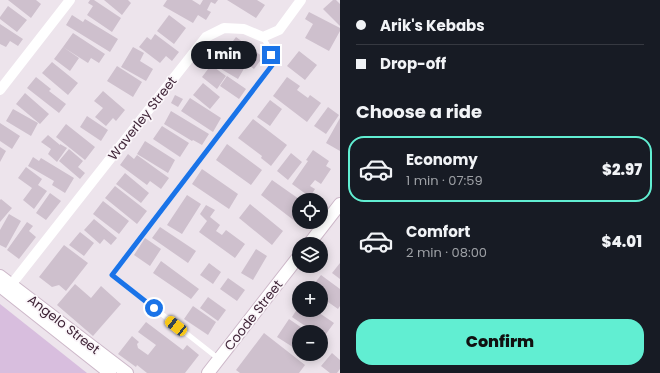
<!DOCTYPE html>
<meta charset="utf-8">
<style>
body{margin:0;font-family:Poppins,sans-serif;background:#242831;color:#f1f3f6;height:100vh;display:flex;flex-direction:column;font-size:15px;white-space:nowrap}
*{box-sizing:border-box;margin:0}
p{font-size:13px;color:#9ea1a6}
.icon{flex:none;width:22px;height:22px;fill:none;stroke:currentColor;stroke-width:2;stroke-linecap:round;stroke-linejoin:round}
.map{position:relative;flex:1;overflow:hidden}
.sheet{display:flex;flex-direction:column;background:#171b24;width:320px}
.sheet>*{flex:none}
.banner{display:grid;align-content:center;height:88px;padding:0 16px;background:#171b24}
.fabs{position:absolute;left:292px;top:193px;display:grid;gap:8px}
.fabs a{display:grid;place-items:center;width:36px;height:36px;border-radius:50%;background:#171b24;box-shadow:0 2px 10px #0003;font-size:20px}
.end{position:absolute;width:18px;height:18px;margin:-9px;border:5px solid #1a73e8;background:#fff;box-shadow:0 0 0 2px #fff}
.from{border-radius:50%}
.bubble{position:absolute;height:28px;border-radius:14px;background:#171b24;box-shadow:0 2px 10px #0003;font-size:13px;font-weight:800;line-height:28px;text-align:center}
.car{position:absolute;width:12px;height:24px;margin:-12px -6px;border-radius:5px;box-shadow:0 0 3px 1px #0007;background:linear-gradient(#f5c518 24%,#345 0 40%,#f5c518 0 76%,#345 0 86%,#f5c518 0)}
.banner b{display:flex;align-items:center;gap:14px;height:38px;font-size:15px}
.banner b+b{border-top:1px solid #363941}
.banner i{width:10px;height:10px;background:#f1f3f6}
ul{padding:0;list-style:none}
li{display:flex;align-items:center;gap:12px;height:66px;margin:0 8px 6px;padding:0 8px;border:2px solid transparent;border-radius:16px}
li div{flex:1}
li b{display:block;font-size:15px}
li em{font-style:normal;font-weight:800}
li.on{border-color:#61eed2}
li>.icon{width:36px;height:36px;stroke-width:1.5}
h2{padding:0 16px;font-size:18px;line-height:48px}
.primary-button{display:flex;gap:8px;margin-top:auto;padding:8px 16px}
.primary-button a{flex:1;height:46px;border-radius:16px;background:#61eed2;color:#111;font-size:16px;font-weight:800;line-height:46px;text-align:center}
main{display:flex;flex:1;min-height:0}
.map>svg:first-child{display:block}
</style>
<main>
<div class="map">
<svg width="340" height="373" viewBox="0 0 340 373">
<rect width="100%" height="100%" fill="#ede4ec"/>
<path fill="#d8bede" d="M0,304L87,373H0Z"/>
<path fill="#cec0cd" d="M8,0H36L41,4L31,18Z
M90,0H94L121,18L112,32L87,15L93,6L88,3Z
M104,0H128L131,3L122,15Z
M167,0H192L200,5L203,0H218L215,4L211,2L207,10L211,12L206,20L198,15L193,23L163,6Z
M227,0H257L265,5L256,18Z
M333,0H336L340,4V26L323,9Z
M8,6L27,20L17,32L0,19V17Z
M309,12L340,28V31L329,51L305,38L313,24L305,19Z
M72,15L83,22L85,19L118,39L110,52L66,25Z
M169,15L186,28L174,44L157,31Z
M0,24L23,39L18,46L10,41L6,47L0,44Z
M73,33L105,54L99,63L91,58L88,63L63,47Z
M155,34L179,52L172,61L166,56L160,63L139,47L147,37L151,40Z
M236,37L263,57L254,69L227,49Z
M63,47L79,58L70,71L54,59Z
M133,47L144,53L140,61L153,69L146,81L121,67Z
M299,51L317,65L305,80L287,66Z
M224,53L246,65L238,79L216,66Z
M52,62L78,83L68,95L42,73Z
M211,65L226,76L217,89L202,77Z
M117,66L142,82L133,97L107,81Z
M227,76L246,89L239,99L220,86Z
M36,77L51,89L49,91L66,104L59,113L27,88Z
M287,77L300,86L297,90L308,98L310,95L321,103L307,122L273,96Z
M203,83L220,97L210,109L193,95Z
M103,91L125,110L116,121L113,118L106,126L95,117L103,108L94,101Z
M25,93L49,114L40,124L16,104Z
M175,95L183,99L178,107L171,103Z
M190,98L221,118L213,132L181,111Z
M270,100L282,109L270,126L257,117Z
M328,107L339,115L326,134L314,126Z
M13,109L38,123L31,136L6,121Z
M171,111L209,134L202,145L193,140L192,141L164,124Z
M87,116L108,130L101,141L80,127Z
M340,118V151L326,143Z
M253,119L287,145L271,166L261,158L262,156L238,138Z
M0,123L20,136L12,149L0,141Z
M66,124L95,147L85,160L56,137Z
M162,126L189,143L180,157L153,139Z
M48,135L60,145V144L67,148L57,162L48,154L51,149L41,142Z
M145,141L175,160L168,173L137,154Z
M227,144L262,170L251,185L216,160Z
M0,147L6,151L0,162Z
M69,149L83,161L78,167L85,173L80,179L59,161Z
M313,150L329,161L326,166L331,169L321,184L315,180L310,186L315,189L310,197L292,184L308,161L306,160Z
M291,153L302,162L288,180L277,171Z
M128,154L134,159L137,155L169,178L161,189L150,181L147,185L120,165Z
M33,157L39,161L41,158L74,178L65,193L52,185L54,181L28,166Z
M26,167L42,179L38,185L47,191L34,209L23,200L32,188L18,178Z
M202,169L238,194L229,209L192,184Z
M125,173L149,193L141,203L116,184Z
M272,180L299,199L297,202L299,203V218L296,222L261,195Z
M115,186L147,211L137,224L105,198Z
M50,193L61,201L46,220L36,213Z
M187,195L201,204L182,234L167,225Z
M1,199L12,208L0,222V200Z
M103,201L129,221L119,234L93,214Z
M250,204L283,231L272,245L239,218Z
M206,205L215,210L210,217L220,225L216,231L222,235L226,230L245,244L235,258L199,232L207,221L200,214Z
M9,214L21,221L6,248L0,245V230Z
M94,219L117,238L111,245L104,239L100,244L84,230Z
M27,222L33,226L29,231L36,237L19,259L7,250Z
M160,227L196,251L188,263L152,238Z
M80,232L94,243L84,256L69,245Z
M145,238L161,249L150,266L134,255Z
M64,245L88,263L66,291L59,285L52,287L39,277Z
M256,249L267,256L253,280L241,273Z
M161,261L199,289L191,299L153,273Z
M209,263L221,272L213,284L200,275Z
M340,263V279L332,273Z
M321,275L340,289V306L338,309L321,297V288H311Z
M228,278L245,290L237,301L220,289Z
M75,284L91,298L101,286L121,304L93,336L57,305Z
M208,297L226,310L218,321L200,308Z
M193,306L216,322L208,335L184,319Z
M299,306V310H315L334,323L323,338L321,336V332H314L292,317Z
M289,319L308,332H299V351L277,337Z
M146,322L183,350L187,345L199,355L185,373H147L137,365L136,367L118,354L132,336L139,342L137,344L138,348L148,355L156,345L138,332Z
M264,333L305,365L299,373H240L236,370Z
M332,353L340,360V369L337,373H330L321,366Z"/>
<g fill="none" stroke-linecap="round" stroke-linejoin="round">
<defs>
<path id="secondary" d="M309,244L340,204
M0,276L127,373
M0,286L110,373
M208,373L299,256"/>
</defs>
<use href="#secondary" stroke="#cdb8c9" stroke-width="14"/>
<path stroke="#fff" stroke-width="5" d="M219,359L112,275L273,64L269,48L263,37"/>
<path stroke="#fff" stroke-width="10" d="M0,90L70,0
M7,290L206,37L224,28L244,29L263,37L279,30L301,0"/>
<use href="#secondary" stroke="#fff" stroke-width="12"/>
</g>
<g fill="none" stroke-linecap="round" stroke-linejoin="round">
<path stroke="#1a73e8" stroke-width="5" d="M154,308L112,275L273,64L271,55"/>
</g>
<g text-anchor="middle" stroke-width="3.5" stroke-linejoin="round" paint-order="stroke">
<g font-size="13" fill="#3f2437" stroke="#faf5f9">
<text transform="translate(142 118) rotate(-52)" y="5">Waverley Street</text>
<text transform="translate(253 315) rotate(-52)" y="5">Coode Street</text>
<text transform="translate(64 324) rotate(38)" y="5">Angelo Street</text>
</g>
</g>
</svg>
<div class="fabs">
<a><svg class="icon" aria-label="locate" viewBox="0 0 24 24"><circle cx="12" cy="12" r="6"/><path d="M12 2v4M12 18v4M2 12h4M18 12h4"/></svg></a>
<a><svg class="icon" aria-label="layers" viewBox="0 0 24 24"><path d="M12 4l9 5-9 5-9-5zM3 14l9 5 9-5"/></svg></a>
<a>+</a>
<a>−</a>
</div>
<i class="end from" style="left:154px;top:308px"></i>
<i class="end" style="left:271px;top:55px"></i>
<div class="bubble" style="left:191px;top:41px;width:66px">1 min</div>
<i class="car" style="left:176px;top:326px;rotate:308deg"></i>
</div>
<section class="sheet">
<div class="banner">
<b><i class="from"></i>Arik's Kebabs</b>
<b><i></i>Drop-off</b>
</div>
<h2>Choose a ride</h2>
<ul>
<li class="on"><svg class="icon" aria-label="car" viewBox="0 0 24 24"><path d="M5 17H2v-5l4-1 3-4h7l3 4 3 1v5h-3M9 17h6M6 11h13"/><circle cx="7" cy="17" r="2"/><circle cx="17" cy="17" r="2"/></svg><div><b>Economy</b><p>1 min · 07:59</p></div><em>$2.97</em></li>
<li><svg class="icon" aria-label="car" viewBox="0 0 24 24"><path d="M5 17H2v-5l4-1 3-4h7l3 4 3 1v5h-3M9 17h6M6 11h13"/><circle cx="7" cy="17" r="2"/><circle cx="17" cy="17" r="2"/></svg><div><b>Comfort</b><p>2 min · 08:00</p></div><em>$4.01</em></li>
</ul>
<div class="primary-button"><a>Confirm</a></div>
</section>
</main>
